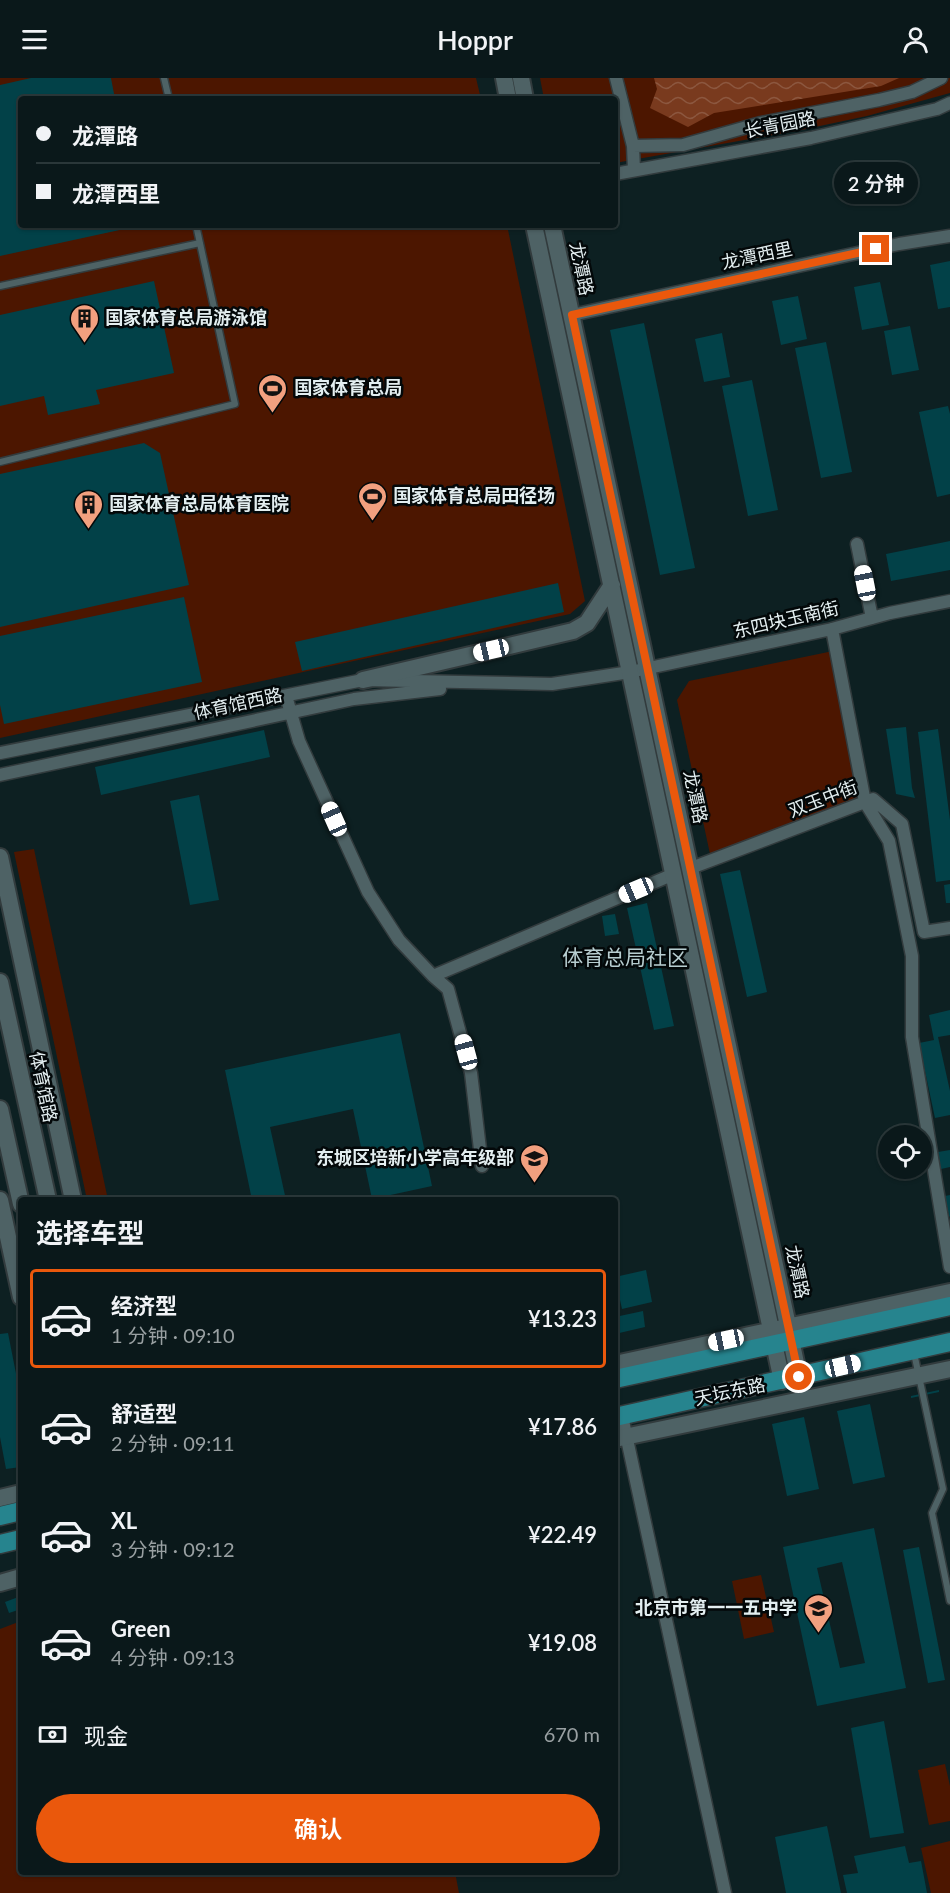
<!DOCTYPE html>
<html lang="zh">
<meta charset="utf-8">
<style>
body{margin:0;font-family:Lato,"Noto Sans SC",sans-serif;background:#182527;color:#f1f3f6;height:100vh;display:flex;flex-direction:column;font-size:22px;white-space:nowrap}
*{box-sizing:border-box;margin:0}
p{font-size:20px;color:#99a0a2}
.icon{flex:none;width:33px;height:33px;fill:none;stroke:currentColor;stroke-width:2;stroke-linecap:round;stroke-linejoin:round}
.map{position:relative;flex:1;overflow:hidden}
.drawer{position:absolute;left:18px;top:1119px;width:600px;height:678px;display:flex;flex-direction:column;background:#0a181a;border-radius:6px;box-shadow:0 2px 4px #0004,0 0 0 2px #2a3739}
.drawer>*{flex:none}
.top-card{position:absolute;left:18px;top:18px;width:600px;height:132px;border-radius:6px;box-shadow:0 2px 4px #0004,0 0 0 2px #2a3739;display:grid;align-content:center;height:132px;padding:0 18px;background:#0a181a}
.buttons{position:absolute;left:878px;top:1047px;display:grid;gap:12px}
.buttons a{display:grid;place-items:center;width:54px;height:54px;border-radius:50%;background:#0a181a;box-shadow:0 2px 4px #0004,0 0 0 2px #2a3739;font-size:30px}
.end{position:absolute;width:27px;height:27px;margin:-14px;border:8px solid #ea580c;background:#fff;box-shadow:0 0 0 3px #fff}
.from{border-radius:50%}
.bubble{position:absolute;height:42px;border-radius:21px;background:#0a181a;box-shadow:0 2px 4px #0004,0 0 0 2px #2a3739;font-size:20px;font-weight:600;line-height:42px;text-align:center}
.car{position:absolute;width:18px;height:36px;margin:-18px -9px;border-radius:8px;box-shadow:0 0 4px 2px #0007;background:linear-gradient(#fff 24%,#345 0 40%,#fff 0 76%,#345 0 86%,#fff 0)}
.top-card b{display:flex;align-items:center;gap:21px;height:57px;font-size:22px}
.top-card b+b{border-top:2px solid #2a3739}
.top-card i{width:15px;height:15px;background:#f1f3f6}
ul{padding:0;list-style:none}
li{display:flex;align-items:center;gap:18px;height:99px;margin:0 12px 9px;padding:0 6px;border:3px solid transparent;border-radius:6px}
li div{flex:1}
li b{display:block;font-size:22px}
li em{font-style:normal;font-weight:600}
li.on{border-color:#ea580c}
li>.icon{width:54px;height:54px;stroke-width:1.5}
h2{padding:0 18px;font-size:27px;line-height:72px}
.pay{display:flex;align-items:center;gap:15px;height:66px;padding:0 18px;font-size:22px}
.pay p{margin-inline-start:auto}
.action{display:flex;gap:12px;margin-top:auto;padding:12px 18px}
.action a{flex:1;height:69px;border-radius:36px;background:#ea580c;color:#fff;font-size:24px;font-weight:600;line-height:69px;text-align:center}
header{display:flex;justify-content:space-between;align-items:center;height:78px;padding:0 18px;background:#0a181a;font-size:27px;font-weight:600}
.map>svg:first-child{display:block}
</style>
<header><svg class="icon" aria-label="menu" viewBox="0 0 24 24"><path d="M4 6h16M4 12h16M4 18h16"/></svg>Hoppr<svg class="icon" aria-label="person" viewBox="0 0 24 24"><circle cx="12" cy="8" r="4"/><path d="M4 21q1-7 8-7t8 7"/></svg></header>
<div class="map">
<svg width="950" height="1815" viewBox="0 0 950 1815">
<defs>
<pattern id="water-waves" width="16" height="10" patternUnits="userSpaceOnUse" patternTransform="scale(1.5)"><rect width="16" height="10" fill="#793a1e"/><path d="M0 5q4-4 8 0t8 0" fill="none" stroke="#8c573f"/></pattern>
</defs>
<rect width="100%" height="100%" fill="#0d2022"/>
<path fill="#4c1600" d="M0,0H476L481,21H21V147H507L585,523L570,536L0,660Z
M540,0H950V15L867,38L801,52L615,85V21H544Z
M833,573L859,711L856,721L710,776L677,622L689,603Z
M34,771L108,1122H87L14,774Z
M761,1497L774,1554L744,1561L732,1503Z
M21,1543V1794H455L459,1815H0V1551Z
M945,1686L950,1708V1743L929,1747L918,1692Z
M950,1763V1815H931L921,1770Z"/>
<path fill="url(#water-waves)" d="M654,0H899L881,8L714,35L688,49L650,30L657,11Z"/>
<path fill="#024148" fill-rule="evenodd" d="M31,0H111L115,21H21V147L138,148L0,178V7Z
M950,183V229L938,231L930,187Z
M154,203L174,295L96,312L100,326L48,337L44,318L0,328V237Z
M880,204L889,247L862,252L854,209Z
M798,218L807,261L781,267L772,223Z
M644,245L695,490L660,497L610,252Z
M910,248L919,292L892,297L884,253Z
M722,255L730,299L704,304L695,261Z
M826,264L852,394L821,400L795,270Z
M752,302L778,432L748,438L722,308Z
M948,328L950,336V416L937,419L919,334Z
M144,365L160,375L189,507L0,549V396Z
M950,463V492L891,503L886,476Z
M558,505L564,534L302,593L295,564Z
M184,519L202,604L4,646L0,627V558Z
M906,649L912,710L915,720L896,716L886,651Z
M938,651L950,742V802L936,804L918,654Z
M264,652L270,679L101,717L95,689Z
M199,717L219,822L190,827L170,723Z
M740,792L767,914L747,919L720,796Z
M950,806V825H946L944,807Z
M647,825L674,948L654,952L627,830Z
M615,836L619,856L605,858L602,838Z
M950,932V957L938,959L950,1013V1037L935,1040L919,965L934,962L929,937Z
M400,955L432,1108L372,1121L353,1031L270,1049L286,1122H252L225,992Z
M950,1072V1089L941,1091L938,1074Z
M950,1117V1138L949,1139L945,1118Z
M646,1192L652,1224L622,1231L615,1199Z
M643,1233L645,1249L615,1256V1239Z
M8,1255L21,1321V1389L6,1391L0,1359V1256Z
M939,1312V1314L911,1320V1318Z
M870,1326L885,1399L853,1406L837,1333Z
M804,1339L819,1411L787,1418L772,1346Z
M874,1450L906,1610L817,1628L783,1469ZM842,1484L865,1585L840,1590L817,1490Z
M919,1469L945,1602L928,1605L903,1472Z
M21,1518V1531L9,1535L5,1524Z
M884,1643L904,1755L870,1760L851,1650Z
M827,1748L841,1815H786L775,1759Z
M905,1768L909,1785L921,1783L927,1815H847L843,1797L858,1795L854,1778Z"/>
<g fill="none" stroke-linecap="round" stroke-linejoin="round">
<defs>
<path id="lane" d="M164,0L169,21
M0,208L200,165
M0,384L235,326L196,147
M914,1275L943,1411L932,1435L950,1523"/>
<path id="street" d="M616,0L633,68L634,92
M633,68L683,67L761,45L879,22L912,14L941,0
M615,96L811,60L937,31L950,25
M572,237L899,166L950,158
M857,466L872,540
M832,551L865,724L889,763L912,878V959L950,1189
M286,618L299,663L368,814L399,862L433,898L448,911L471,995L482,1088
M0,675L363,602L552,606L630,594L832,551L890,535L950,523
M0,697L354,621L440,611
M691,790L873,721L902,746L924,854L950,850
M433,898L674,796
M622,1338L725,1815"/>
<path id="secondary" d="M504,0L508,21
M521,0L525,21
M534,147L782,1303
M552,147L799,1299
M363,602L573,553L587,545L612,507
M0,779L73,1122
M0,904L48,1122
M0,1031L21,1126
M0,1122L21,1219
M615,1286L950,1214
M615,1361L950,1291
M0,1420L21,1415
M0,1505L21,1499"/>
<path id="primary" d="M615,1301L950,1228
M615,1339L950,1264
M0,1438L21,1433
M0,1466L21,1461"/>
</defs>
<use href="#lane" stroke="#323b3d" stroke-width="9"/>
<use href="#street" stroke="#323b3d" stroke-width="15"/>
<use href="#secondary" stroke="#323b3d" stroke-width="20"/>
<use href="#primary" stroke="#323b3d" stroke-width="21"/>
<use href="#lane" stroke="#4e6265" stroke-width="6"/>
<use href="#street" stroke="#4e6265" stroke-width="12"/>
<use href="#secondary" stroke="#4e6265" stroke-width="16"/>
<use href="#primary" stroke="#26848e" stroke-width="18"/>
</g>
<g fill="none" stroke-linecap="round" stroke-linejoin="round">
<path stroke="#ea580c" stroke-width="8" d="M799,1299L572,237L876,171"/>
</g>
<defs>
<symbol id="building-pin" viewBox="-11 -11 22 30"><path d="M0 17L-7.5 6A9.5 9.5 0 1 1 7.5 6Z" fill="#f2a07f" stroke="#030809"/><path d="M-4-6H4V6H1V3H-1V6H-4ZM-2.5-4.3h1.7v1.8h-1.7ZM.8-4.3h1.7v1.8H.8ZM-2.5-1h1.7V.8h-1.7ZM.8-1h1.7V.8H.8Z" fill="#111"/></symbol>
<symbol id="stadium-pin" viewBox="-11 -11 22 30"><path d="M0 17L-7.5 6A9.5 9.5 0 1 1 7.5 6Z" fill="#f2a07f" stroke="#030809"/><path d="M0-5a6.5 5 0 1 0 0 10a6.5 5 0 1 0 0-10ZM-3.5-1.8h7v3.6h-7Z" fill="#111"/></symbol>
<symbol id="school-pin" viewBox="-11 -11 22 30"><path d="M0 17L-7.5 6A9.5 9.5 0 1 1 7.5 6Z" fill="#f2a07f" stroke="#030809"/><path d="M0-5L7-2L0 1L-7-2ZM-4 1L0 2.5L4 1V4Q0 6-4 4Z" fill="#111"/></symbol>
</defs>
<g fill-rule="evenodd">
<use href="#building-pin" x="68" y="224" width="33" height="45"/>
<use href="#stadium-pin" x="256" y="294" width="33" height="45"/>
<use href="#stadium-pin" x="356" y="402" width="33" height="45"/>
<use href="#building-pin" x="72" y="410" width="33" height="45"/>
<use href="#school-pin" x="518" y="1064" width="33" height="45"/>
<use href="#school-pin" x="802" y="1514" width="33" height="45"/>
</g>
<g text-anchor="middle" stroke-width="5" stroke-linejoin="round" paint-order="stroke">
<g font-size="18" fill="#e3eef0" stroke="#030809">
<text transform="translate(780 47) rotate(-11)" y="6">长青园路</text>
<text transform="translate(757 178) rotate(-12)" y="6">龙潭西里</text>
<text transform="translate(581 191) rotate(78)" y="6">龙潭路</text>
<text transform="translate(786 542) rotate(-13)" y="6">东四块玉南街</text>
<text transform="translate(238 626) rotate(-12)" y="6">体育馆西路</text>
<text transform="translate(695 719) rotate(78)" y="6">龙潭路</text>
<text transform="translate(823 721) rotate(-21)" y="6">双玉中街</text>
<text transform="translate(43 1009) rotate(78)" y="6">体育馆路</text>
<text transform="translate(797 1194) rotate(78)" y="6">龙潭路</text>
<text transform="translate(730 1314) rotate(-12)" y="6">天坛东路</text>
</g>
<g font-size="18" font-weight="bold" fill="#e3eef0" stroke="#030809" text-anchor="start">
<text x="105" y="246">国家体育总局游泳馆</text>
<text x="294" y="316">国家体育总局</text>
<text x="393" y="424">国家体育总局田径场</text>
<text x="109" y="432">国家体育总局体育医院</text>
<text x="514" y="1086" text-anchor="end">东城区培新小学高年级部</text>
<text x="797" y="1536" text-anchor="end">北京市第一一五中学</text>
</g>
<g font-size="21" fill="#b7cdd0" stroke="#030809">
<text x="625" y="887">体育总局社区</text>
</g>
</g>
</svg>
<div class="buttons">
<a><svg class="icon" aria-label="locate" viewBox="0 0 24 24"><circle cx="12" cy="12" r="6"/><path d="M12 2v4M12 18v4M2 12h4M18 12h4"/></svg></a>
</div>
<i class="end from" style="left:799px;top:1299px"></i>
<i class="end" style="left:876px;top:171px"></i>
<div class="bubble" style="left:834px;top:84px;width:84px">2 分钟</div>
<i class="car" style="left:865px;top:505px;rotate:349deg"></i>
<i class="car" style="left:491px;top:572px;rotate:257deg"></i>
<i class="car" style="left:334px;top:741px;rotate:336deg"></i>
<i class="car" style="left:636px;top:812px;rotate:247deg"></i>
<i class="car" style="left:466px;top:974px;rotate:345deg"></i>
<i class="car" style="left:726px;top:1262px;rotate:258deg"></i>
<i class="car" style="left:843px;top:1288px;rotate:77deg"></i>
<div class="top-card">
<b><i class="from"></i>龙潭路</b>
<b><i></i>龙潭西里</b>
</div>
<section class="drawer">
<h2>选择车型</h2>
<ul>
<li class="on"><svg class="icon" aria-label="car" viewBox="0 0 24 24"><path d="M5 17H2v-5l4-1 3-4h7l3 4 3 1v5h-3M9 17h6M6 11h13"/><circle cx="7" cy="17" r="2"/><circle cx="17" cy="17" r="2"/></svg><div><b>经济型</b><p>1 分钟 · 09:10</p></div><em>¥13.23</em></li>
<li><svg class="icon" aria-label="car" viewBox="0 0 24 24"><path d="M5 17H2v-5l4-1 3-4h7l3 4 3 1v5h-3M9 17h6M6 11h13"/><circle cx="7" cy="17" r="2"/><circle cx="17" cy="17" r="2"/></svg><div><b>舒适型</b><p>2 分钟 · 09:11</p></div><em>¥17.86</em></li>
<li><svg class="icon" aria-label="car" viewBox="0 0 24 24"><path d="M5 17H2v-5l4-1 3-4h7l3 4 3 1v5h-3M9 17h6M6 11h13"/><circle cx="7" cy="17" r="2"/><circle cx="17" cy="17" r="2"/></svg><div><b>XL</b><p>3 分钟 · 09:12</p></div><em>¥22.49</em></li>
<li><svg class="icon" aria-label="car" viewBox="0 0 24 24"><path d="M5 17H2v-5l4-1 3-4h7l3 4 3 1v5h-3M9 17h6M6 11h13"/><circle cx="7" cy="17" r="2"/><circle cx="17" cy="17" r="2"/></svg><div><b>Green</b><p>4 分钟 · 09:13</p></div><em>¥19.08</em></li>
</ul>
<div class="pay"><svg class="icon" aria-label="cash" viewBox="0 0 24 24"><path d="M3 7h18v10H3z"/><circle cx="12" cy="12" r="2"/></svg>现金<p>670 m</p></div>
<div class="action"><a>确认</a></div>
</section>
</div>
